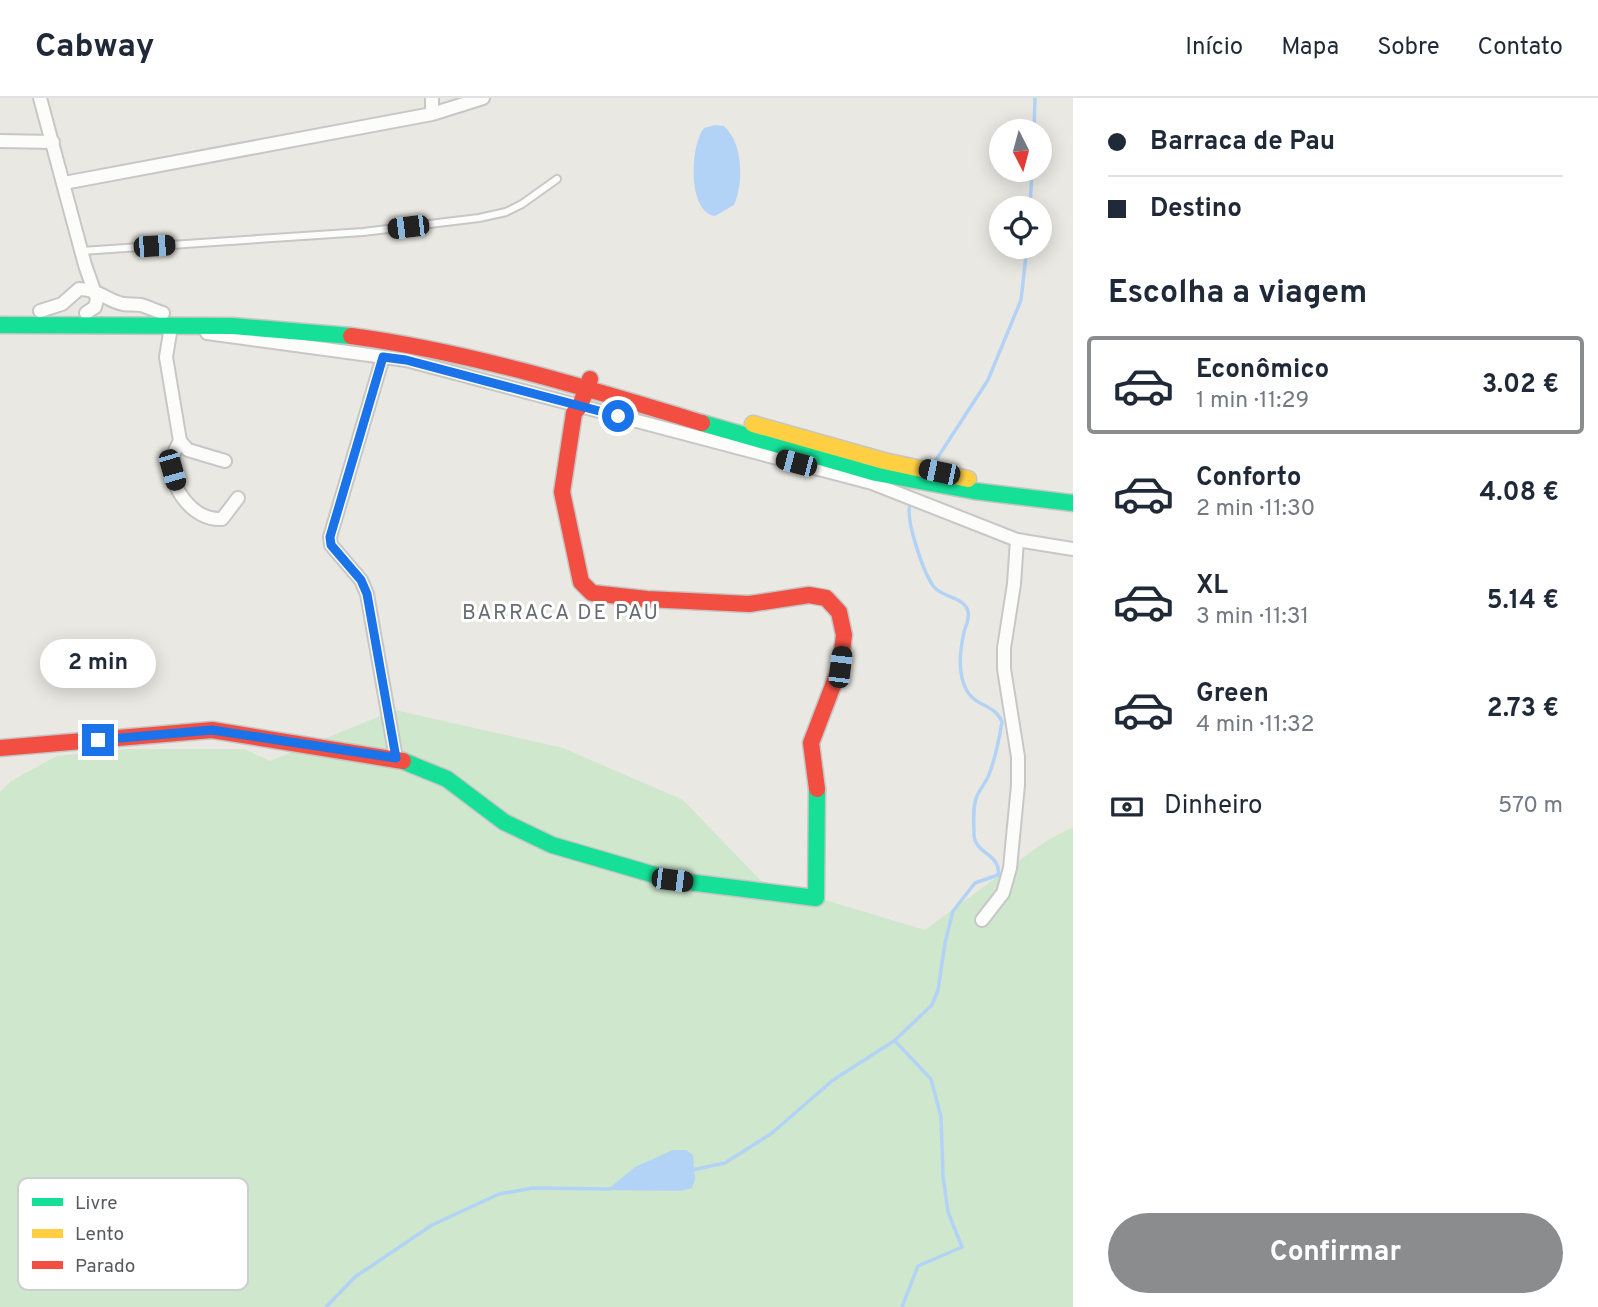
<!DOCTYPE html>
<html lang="pt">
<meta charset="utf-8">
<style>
body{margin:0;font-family:Overpass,sans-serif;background:#f6f6f7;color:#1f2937;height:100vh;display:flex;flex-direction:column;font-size:26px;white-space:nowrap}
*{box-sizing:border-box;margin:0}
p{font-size:23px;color:#747a83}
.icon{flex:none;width:38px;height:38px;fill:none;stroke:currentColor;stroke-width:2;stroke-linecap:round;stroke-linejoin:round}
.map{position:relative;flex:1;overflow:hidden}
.details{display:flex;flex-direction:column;background:#fff;width:525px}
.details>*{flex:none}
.banner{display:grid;align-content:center;height:154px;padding:0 35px;background:#fff}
.needle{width:46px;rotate:174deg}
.fabs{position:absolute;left:989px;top:21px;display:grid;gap:14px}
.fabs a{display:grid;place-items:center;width:63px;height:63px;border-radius:50%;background:#fff;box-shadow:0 4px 18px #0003;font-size:35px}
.end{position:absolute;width:32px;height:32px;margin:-16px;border:9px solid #1a73e8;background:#fff;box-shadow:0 0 0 4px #fff}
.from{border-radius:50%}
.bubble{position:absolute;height:49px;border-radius:24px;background:#fff;box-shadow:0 4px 18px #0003;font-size:23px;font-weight:700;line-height:49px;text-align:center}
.car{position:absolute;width:21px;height:42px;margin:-21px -10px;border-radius:9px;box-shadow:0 0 5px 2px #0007;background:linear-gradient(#222 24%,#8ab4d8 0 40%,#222 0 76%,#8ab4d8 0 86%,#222 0)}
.banner b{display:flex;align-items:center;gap:24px;height:66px;font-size:26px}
.banner b+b{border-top:2px solid #e0e1e3}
.banner i{width:18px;height:18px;background:#1f2937}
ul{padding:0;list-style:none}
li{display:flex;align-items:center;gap:21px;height:98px;margin:0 14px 10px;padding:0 21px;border:4px solid transparent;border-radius:7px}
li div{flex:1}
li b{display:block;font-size:26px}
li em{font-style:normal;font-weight:700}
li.active{border-color:#8a8c8e}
li>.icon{width:63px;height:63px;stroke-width:1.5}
h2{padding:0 35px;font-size:32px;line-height:84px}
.pay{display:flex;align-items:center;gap:18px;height:77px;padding:0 35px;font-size:26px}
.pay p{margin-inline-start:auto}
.cta{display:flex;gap:14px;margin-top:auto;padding:14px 35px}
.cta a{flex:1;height:80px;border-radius:42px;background:#8a8c8e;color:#fff;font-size:28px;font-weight:700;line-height:80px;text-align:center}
header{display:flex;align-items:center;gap:42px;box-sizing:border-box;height:98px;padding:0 35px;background:#fff;border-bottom:2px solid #e0e1e3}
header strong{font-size:33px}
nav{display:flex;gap:38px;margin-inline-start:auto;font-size:24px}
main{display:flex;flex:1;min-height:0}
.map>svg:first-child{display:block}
</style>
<header>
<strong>Cabway</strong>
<nav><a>Início</a><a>Mapa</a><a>Sobre</a><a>Contato</a></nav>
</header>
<main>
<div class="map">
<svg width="1073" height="1209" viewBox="0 0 1073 1209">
<rect width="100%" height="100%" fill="#eae8e2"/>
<path fill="#cee7cd" d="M395,612L563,650L683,702L761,783L925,832L1046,743L1073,729V1209H0V694L11,683L57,658L126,651H244L270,663Z"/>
<path fill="#b3d3f6" d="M715,27L724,28C743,45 744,84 734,107L715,118C687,114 690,47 704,30Z
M673,1052H686L693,1057L695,1082L692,1090L680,1093L607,1092L635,1069Z"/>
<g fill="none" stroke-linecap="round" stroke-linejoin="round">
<path stroke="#b3d3f6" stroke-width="3.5" d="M1034,33L1035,0
M1030,110L1032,72
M936,362L988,282L1021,202L1027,149
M895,943L931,981L941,1019L943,1078L948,1114L962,1149L918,1168L902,1209
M692,1072L725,1065L772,1035L833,982L894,943L932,907L938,892L945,845L953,813L975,785L998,777C1002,757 975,756 974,737C974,725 972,709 977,698C980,691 985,685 988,679C995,662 999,642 1002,624C996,607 975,608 967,593C957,575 960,553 964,534C966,527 970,520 968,513C963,498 943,500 934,489C924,476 905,422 910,406
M326,1209L355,1179L432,1127L499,1096L533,1090L610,1091"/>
<defs>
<path id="lane" d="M81,153L363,134L479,120L506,114L522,106L557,81"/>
<path id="street" d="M40,0L85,167L97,201L95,209L86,215
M432,16L483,0
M0,43L53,44
M64,85L432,16V0
M40,213L62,206L79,191C99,191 105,202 123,206C129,207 135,206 141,207C148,209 156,213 163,215
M171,229L166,259L180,343L188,352L225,363
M207,235L406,262L872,385L1017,442L1073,451
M383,259L330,439L331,447L361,482L367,496L396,660
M180,343C177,349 172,356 172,364C169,390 194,423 222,421L238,400
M982,822L1003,795L1010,770L1018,687V659L1004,571V550L1014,486L1017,442"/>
<path id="fast" d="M0,227L232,228L351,238
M702,325L876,375L974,393L1073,405
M403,663L447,681L504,724L552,747L672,782L816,800L817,691"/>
<path id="slow" d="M753,326L884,363L968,381"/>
<path id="jam" d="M351,238C470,254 587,290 702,325
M590,281L580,308L574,315L562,394L581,484L592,495L647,501L749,506L809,497L826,500L839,514L844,537L840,569L811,645L817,691
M0,650L212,632L403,663"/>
</defs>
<use href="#lane" stroke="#c7c7c6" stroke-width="10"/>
<use href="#street" stroke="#c7c7c6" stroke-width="16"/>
<use href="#fast" stroke="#c5c5c4" stroke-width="19"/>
<use href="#slow" stroke="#c5c5c4" stroke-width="19"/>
<use href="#jam" stroke="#c5c5c4" stroke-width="19"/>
<use href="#lane" stroke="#fcfcfb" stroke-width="6"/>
<use href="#street" stroke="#fcfcfb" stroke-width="12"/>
<use href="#fast" stroke="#16e098" stroke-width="16"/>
<use href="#slow" stroke="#ffcf43" stroke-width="16"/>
<use href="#jam" stroke="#f24e42" stroke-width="16"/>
</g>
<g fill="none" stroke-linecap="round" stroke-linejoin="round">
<path stroke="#1a73e8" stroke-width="9" d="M98,642L212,632L396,660L367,496L361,482L331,447L330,439L383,259L406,262L618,318"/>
</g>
<g text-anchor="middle" stroke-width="6" stroke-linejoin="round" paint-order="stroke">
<g font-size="21" letter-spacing="2" fill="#686d73" stroke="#fff">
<text x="561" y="521">BARRACA DE PAU</text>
</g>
</g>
<rect x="18" y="1080" width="230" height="112" rx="10" fill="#fff" stroke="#cdced0" stroke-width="2"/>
<rect x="32" y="1100" width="31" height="8" fill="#16e098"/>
<rect x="32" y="1131" width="31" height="9" fill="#ffcf43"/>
<rect x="32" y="1163" width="31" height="8" fill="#f24e42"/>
<g font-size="19" fill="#575b61">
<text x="75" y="1111">Livre</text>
<text x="75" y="1142">Lento</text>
<text x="75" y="1174">Parado</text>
</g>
</svg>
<div class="fabs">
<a><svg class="needle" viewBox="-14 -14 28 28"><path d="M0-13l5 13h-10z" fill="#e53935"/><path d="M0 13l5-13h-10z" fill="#747a83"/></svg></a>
<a><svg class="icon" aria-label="locate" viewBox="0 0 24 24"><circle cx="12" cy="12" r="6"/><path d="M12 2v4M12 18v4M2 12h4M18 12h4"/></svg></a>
</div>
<i class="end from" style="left:618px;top:318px"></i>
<i class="end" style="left:98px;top:642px"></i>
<div class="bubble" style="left:40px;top:541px;width:116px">2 min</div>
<i class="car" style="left:408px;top:129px;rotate:263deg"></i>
<i class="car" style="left:154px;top:148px;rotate:86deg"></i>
<i class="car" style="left:796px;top:365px;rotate:285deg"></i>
<i class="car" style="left:172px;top:372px;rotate:164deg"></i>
<i class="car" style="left:939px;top:374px;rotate:282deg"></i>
<i class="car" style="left:840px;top:569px;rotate:7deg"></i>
<i class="car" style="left:672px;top:782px;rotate:97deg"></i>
</div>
<section class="details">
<div class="banner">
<b><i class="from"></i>Barraca de Pau</b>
<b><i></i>Destino</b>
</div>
<h2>Escolha a viagem</h2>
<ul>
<li class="active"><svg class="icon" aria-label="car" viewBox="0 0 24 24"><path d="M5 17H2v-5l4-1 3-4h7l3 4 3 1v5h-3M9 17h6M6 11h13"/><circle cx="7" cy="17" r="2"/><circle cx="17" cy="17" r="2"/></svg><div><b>Econômico</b><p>1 min · 11:29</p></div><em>3.02 €</em></li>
<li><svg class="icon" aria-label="car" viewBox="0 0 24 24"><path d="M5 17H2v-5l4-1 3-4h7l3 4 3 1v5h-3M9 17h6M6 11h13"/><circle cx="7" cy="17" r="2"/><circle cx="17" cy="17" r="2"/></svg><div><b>Conforto</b><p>2 min · 11:30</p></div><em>4.08 €</em></li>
<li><svg class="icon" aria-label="car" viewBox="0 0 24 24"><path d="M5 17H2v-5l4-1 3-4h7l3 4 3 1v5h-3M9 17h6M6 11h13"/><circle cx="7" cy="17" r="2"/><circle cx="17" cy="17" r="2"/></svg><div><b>XL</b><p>3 min · 11:31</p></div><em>5.14 €</em></li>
<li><svg class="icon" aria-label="car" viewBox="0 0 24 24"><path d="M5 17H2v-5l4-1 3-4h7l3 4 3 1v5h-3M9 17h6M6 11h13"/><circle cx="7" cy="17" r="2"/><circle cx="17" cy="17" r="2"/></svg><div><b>Green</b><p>4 min · 11:32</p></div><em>2.73 €</em></li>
</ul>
<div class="pay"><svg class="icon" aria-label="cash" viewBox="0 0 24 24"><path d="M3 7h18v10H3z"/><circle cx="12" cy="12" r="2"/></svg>Dinheiro<p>570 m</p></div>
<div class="cta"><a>Confirmar</a></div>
</section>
</main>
